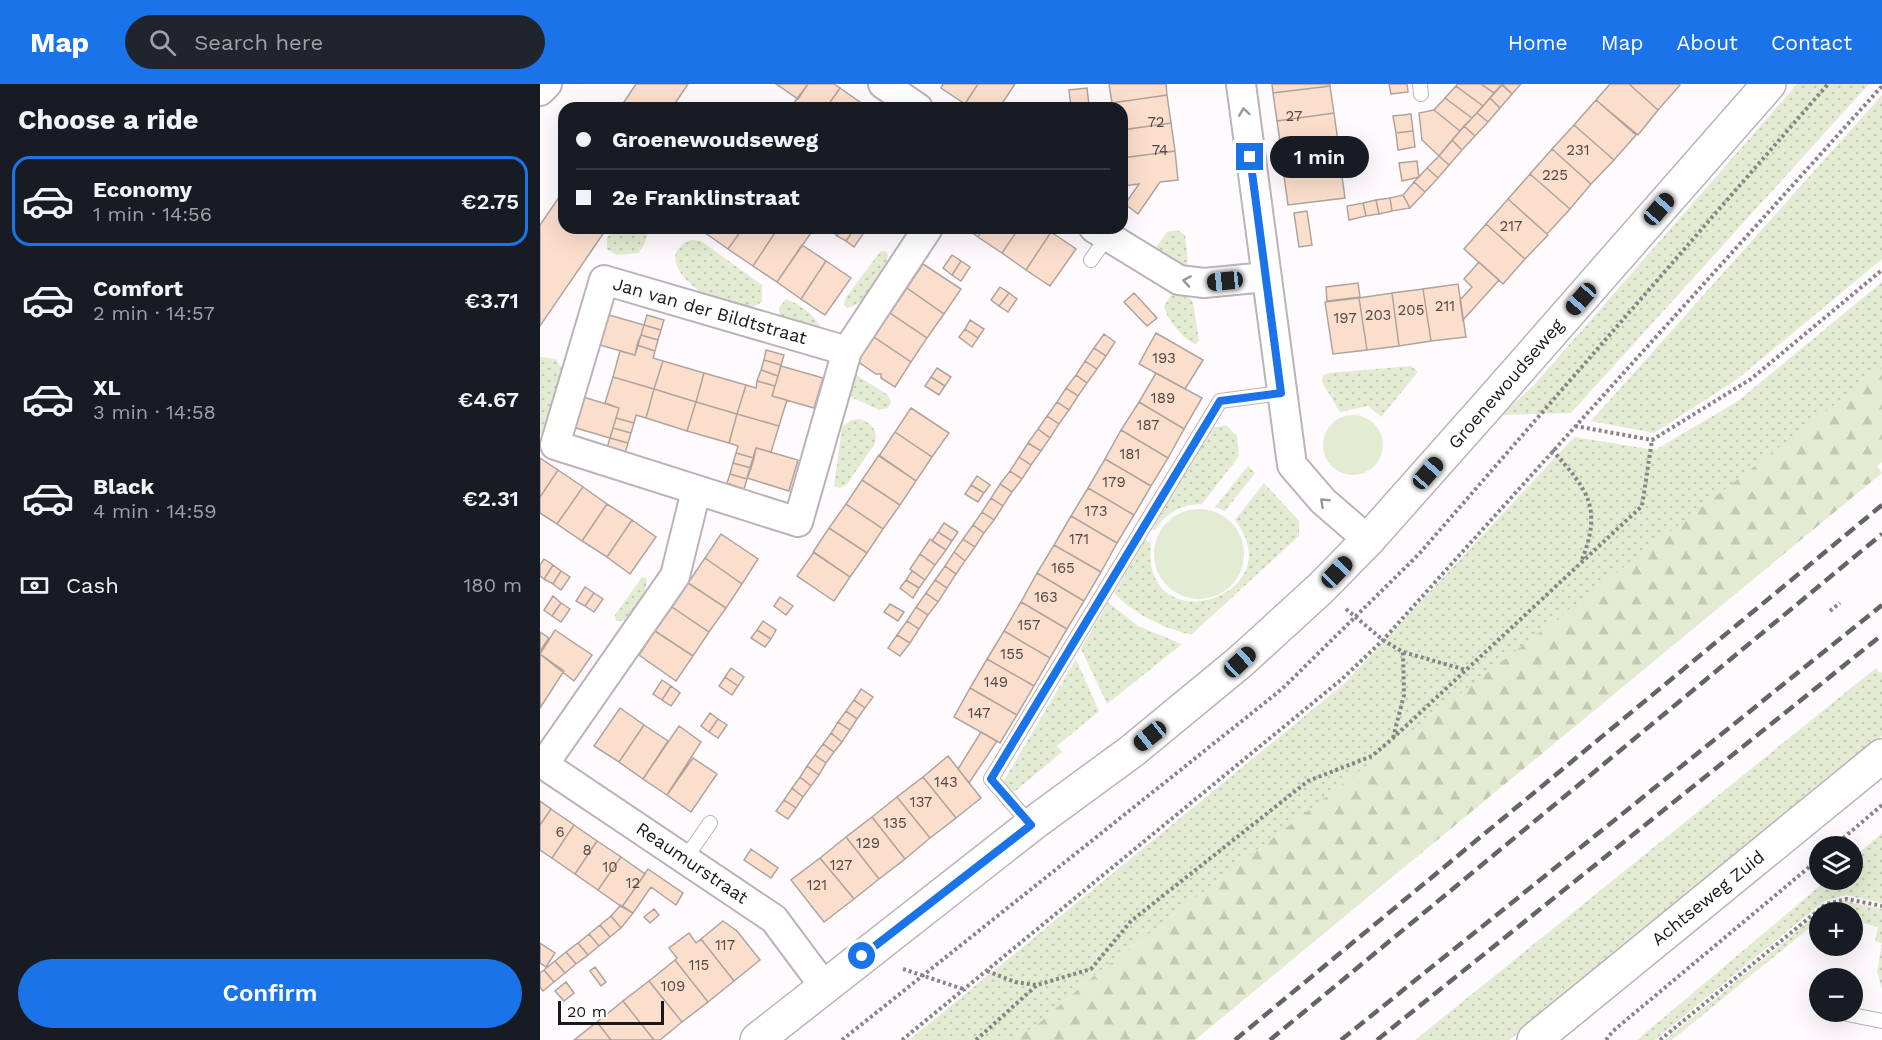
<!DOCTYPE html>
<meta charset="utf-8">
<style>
body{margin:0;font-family:"Work Sans",sans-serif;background:#20242c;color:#f1f3f6;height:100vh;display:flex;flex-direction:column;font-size:22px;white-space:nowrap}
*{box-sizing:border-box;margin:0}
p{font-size:20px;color:#9ea1a6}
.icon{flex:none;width:33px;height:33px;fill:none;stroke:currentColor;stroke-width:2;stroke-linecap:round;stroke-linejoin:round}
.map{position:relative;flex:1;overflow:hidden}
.panel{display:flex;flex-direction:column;background:#171b24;width:540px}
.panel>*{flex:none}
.guide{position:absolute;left:18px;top:18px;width:570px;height:132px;border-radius:18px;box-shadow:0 6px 24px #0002;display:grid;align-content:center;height:132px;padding:0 18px;background:#171b24}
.buttons{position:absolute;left:1269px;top:752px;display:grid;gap:12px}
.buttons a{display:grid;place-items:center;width:54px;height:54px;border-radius:50%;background:#171b24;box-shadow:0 6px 24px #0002;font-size:30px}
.scale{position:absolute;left:18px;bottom:15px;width:106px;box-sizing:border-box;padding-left:6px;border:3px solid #1b181c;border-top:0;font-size:16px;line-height:21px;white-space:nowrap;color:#1b181c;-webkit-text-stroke:4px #fff;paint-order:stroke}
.end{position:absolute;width:27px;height:27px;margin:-14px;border:8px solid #1a73e8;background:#fff;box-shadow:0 0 0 3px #fff}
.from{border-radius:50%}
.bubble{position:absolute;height:42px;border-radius:21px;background:#171b24;box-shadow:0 6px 24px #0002;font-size:20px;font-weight:600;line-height:42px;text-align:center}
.car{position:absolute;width:18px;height:36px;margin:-18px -9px;border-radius:8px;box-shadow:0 0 4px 2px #0007;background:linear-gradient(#222 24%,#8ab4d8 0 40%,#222 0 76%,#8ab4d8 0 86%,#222 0)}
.guide b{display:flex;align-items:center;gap:21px;height:57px;font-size:22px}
.guide b+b{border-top:2px solid #363941}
.guide i{width:15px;height:15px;background:#f1f3f6}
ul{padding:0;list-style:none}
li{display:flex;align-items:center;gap:18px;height:90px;margin:0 12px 9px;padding:0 6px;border:3px solid transparent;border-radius:18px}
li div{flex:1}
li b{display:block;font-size:22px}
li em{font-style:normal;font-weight:600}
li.selected{border-color:#1a73e8}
li>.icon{width:54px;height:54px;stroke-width:1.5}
h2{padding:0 18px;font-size:27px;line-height:72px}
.pay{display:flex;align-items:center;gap:15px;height:66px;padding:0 18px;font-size:22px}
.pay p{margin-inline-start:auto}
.cta{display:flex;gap:12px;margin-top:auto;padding:12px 18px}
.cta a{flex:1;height:69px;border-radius:36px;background:#1a73e8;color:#fff;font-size:24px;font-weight:600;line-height:69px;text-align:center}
header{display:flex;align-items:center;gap:36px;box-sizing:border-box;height:84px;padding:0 30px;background:#1a73e8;color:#fff}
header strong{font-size:28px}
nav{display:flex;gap:33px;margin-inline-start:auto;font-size:21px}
.search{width:420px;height:54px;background:#20242c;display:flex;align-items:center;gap:15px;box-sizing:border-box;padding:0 21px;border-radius:33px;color:#9ea1a6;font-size:22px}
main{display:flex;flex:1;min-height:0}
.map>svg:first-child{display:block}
</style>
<header>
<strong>Map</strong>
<div class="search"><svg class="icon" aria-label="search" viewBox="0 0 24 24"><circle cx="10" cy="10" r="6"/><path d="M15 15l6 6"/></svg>Search here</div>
<nav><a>Home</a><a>Map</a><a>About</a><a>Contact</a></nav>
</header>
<main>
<section class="panel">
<h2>Choose a ride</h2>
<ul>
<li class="selected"><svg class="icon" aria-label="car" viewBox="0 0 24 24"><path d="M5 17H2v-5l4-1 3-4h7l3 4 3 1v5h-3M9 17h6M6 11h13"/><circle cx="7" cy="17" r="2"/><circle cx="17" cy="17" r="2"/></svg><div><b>Economy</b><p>1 min · 14:56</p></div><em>€2.75</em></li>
<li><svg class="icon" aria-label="car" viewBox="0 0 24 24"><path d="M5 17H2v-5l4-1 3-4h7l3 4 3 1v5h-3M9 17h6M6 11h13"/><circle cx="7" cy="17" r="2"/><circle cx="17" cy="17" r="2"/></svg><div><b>Comfort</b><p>2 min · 14:57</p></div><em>€3.71</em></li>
<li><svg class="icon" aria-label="car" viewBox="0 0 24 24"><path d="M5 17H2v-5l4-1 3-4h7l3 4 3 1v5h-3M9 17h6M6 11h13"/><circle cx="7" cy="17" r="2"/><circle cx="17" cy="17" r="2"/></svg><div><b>XL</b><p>3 min · 14:58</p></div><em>€4.67</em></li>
<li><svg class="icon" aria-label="car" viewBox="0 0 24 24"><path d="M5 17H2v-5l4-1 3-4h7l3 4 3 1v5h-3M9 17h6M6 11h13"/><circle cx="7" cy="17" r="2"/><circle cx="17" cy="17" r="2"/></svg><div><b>Black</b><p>4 min · 14:59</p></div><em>€2.31</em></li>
</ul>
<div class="pay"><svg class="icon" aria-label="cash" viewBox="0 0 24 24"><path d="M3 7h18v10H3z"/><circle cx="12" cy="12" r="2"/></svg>Cash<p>180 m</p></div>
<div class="cta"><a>Confirm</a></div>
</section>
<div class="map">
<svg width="1342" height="956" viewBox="0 0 1342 956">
<defs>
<pattern id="grass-dots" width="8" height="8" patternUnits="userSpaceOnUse" patternTransform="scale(1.5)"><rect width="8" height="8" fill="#e3ecd2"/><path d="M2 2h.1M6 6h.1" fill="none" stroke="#c2cab4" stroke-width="1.8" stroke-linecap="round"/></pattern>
<pattern id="forest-firs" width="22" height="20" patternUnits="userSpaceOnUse" patternTransform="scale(1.5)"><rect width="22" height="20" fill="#e3ecd2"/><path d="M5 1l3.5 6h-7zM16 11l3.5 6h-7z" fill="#c2cab4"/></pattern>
</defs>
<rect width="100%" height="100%" fill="#fefafe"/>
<path fill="url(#grass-dots)" d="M1257,0H1329L1031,329L961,331L993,302Z
M1342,11V175L1196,296L1114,349L1051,337Z
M75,144H109L104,161L98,169L77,171L67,165V154Z
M637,146L645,151L648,178L644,186L611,170L627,148Z
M151,156L161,157L222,201V218C192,242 98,177 151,156Z
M345,167L348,170C346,192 329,219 307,224L304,221L306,213L340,168Z
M1342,198V284L1299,319L550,895L498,940L473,956H369L805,599L1034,353L1115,366L1198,317Z
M633,208L651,215L653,219L659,256L656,260C645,258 626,234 624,222Z
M246,215C259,219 277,233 282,246L240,234L239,224Z
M0,273L16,275L24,288L4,347L0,351Z
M871,282L878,288L841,333L828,322L800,328L782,298L783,292L788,289Z
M313,289L348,311L351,318L348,324L339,326L309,312L306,303Z
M320,335C333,339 339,348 334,361L307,400L300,404L294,402L302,343L311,336Z
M686,341L697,352L699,372L662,420C641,420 626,429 615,446L612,445L665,352L672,344Z
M708,382L715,389L685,427L675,423Z
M724,399L759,437V452L651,551C620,542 597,532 574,509L605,456L611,459C599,561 755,514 695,436Z
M102,493L107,494C106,511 97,539 76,537L75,531Z
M568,518L598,542L642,560L567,620L541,565Z
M536,575L559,627L517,662L522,668L473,709L468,710L463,698Z
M1336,584L1340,589L1342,588V652L969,956H875Z
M1342,749V819L1306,811L1284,817L1115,956H1097L1288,795H1312L1313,774Z
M1305,817L1342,825V905L1337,888L1342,859L1335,857L1338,843L1319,838L1302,818L1289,828H1281C1288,822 1295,819 1305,817Z
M1279,829V836L1132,956H1125Z"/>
<path fill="url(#forest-firs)" d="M1342,284V378L1337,382L1342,389L655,956H473L498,940L550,895Z"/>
<path fill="#e3ecd2" d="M783 361a30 30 0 1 1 60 0a30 30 0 1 1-60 0Z
M614 470a45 45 0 1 1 90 0a45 45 0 1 1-90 0Z"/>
<path fill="#fcdecc" stroke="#afa49d" stroke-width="1.5" d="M96,0H148L132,24H80Z
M236,0H268L258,15Z
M268,0H294L300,4L286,24H250Z
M403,0H438L425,20L401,4Z
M438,0H475L459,24H430L425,20Z
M569,0H626L627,11L572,19Z
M732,0H790V2L733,9Z
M849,0H867L868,8L851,10Z
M917,0H941L954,9L943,22L916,2Z
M941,0H962L954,9Z
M962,0H981L972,10Z
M1070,0H1089L1118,26L1098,51L1056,16Z
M1089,0H1138L1140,1L1118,26Z
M962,1L972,10L960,24L950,14Z
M790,2L794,29L737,37L733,9Z
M916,2L943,22L932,34L905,14Z
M300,4L324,21L322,24H286Z
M547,4L549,21L531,23L529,6Z
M627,11L631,39L582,46V24H573L572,19Z
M905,14L932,34L920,47L894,26Z
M950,14L960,24L948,38L937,29Z
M1056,16L1096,51L1074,76L1034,41Z
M894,26L920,47L899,72L882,56L879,29Z
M794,29L798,58L741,65L737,37Z
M937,29L948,38L935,52L924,42Z
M871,30L873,47L856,49L853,32Z
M631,39L635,67L582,74V46Z
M1034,41L1074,76L1051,100L1012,65Z
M924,42L935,52L922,66L912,56Z
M873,47L875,63L858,66L856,49Z
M912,56L922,66L909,81L899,72Z
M798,58L801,85L744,92L741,65Z
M1012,65L1051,100L1030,125L990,90Z
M635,67L638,96L620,98L598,130L585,120L599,100L583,102L582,74Z
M899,72L909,81L898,94L887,84Z
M877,77L879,93L862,97L859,79Z
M887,84L898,94L885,108L874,98Z
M801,85L805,114L748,121L744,92Z
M990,90L1030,125L1007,150L968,115Z
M874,98L885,108L870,124L863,111Z
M24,106V144H67L0,242V141Z
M863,111L870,124L852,127L850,114Z
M850,114L852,127L839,130L836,116Z
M968,115L1008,151L985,175L946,140Z
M836,116L839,130L826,132L823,119Z
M823,119L826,132L809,136L807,122Z
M767,127L772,161L759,163L754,129Z
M946,140L985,175L963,200L924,165Z
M167,144H203L188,165L164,148Z
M203,144H238L213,182L188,165Z
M270,144L273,146L237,198L213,182L238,144Z
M289,144H302L297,152Z
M302,144H315L306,157L297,152Z
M315,144L323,150L314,163L306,157Z
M425,144H443L438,153Z
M443,144H479L462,169L438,153Z
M479,144H505L511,148L486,186L462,169Z
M511,148L536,165L510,202L486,186Z
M262,161L286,177L261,215L237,198Z
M412,171L421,177L412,191L403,184Z
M286,177L311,194L285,231L261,215Z
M421,177L430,183L421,197L412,191Z
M939,178L959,196L923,236L920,216L932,203L924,195Z
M383,180L421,205L404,230L367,204Z
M818,199L820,213L787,217L786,203Z
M918,200L926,253L891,257L883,205Z
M460,203L469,209L459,222L451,216Z
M367,204L404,230L387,254L350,229Z
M883,205L891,257L859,262L852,209Z
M469,209L477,215L468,228L459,222Z
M594,209L617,234L607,242L584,218Z
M852,209L859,262L827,266L819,214Z
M819,214L827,266L793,270L785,218Z
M62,229L104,241L95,271L53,259Z
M350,229L387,254L371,278L334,253Z
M107,231L124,236L121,246L104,241Z
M430,236L444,245L438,254L425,245Z
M104,241L121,246L118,256L101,251Z
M425,245L438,254L432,263L419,253Z
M616,249L663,276L645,305L599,280Z
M564,250L575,258L566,272L554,264Z
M101,251L118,256L115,267L97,261Z
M334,253L371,278L355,303L341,294V290H336L317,277Z
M97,261L115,267L113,274L123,277L114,305L73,293L80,267L95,271Z
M554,264L566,272L557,285L545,277Z
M226,266L244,271L241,281L224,276Z
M224,276L241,281L238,292L221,286Z
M123,277L164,289L156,318L114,305Z
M545,277L557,285L547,299L536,291Z
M241,282L283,294L274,324L232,312Z
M397,284L411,293L405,302L391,293Z
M221,286L238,292L235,302L217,297Z
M164,289L206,301L197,330L156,318Z
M616,289L662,314L644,345L599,318Z
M536,291L547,299L538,312L526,304Z
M73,293L114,305L106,334L96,331L94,339L76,334L79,324L65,319Z
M391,293L405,302L399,311L385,302Z
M217,297L235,302L232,312L247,316L239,342L197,330L206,301L216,304Z
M526,304L538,312L529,326L517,318Z
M114,305L156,318L147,347L106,334Z
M37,311L79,324L70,354L29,342Z
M156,318L197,330L189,359L147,347Z
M517,318L529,326L519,340L507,332Z
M599,318L644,345L628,374L581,346Z
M371,324L409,349L392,373L355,348Z
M197,330L239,342L231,368L216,364L214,374L196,369L198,362L189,359Z
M507,332L519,340L510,354L498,345Z
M76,334L94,339L91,349L73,344Z
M73,344L91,349L88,359L70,354Z
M498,345L510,354L501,367L488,359Z
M581,346L628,374L611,402L565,375Z
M355,348L392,373L376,397L339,372Z
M70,354L88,359L85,369L67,364Z
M488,359L501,367L491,381L479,373Z
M216,364L258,376L249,407L207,394Z
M196,369L214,374L211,384L193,379Z
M339,371L376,397L360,421L322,396Z
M479,373L491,381L482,395L470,387Z
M0,374L18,386L0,413Z
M565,375L611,402L594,431L548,404Z
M193,379L211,384L207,395L190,390Z
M18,386L43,403L17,440L0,429V413Z
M470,387L482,395L472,408L460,400Z
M190,390L207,395L204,405L187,399Z
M437,392L450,401L444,409L431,401Z
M322,396L360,421L343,445L306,420Z
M460,400L472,408L463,422L451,414Z
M431,401L444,409L438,418L425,410Z
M43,403L67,420L42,457L17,440Z
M548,404L594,431L577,459L531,432Z
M451,414L463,422L454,436L442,428Z
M67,420L92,436L67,473L42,457Z
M306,420L343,445L327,469L289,444Z
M442,428L454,436L444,449L433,441Z
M531,432L577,459L561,488L514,461Z
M92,436L116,453L90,490L67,473Z
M404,439L418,448L412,457L398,448Z
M433,441L444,449L435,463L423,455Z
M289,444L327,469L310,493L273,468Z
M398,448L412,457L406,466L392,457Z
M181,450L218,475L202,500L165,474Z
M390,455L406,466L395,481L380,470Z
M423,455L435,463L425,477L414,468Z
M514,461L561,488L544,517L497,489Z
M274,468L310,493L294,517L257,492Z
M414,468L425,477L416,490L405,482Z
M380,470L395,481L385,496L370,485Z
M165,474L202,500L186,524L148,499Z
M4,475L13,481L4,495L0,492V481Z
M13,481L21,487L13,500L4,495Z
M405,482L416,490L407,504L395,496Z
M21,487L30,493L21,506L13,500Z
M372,487L385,496L379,504L366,496Z
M497,489L544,517L527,545L481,518Z
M366,496L379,504L373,514L360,504Z
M395,496L407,504L398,518L386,509Z
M148,499L186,524L169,548L132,523Z
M45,503L54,509L45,522L36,517Z
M54,509L63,515L54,528L45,522Z
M386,509L398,518L388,531L376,523Z
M13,512L21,519L12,532L4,526Z
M240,513L253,522L246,531L234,522Z
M481,518L527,545L510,574L464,547Z
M21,519L30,525L21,538L12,532Z
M350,520L364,528L358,537L344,528Z
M132,523L169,548L153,572L115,547Z
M376,523L388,531L379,545L367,537Z
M223,537L236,546L231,555L217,546Z
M367,537L379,545L370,559L357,551Z
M15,546L52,571L34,597L0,570Z
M217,546L231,555L225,563L211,554Z
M115,547L153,572L136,597L99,571Z
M464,547L510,574L494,602L447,575Z
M0,548L9,554L0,567Z
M357,551L370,559L360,572L348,564Z
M0,570L24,587L0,624Z
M447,575L494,602L477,631L430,604Z
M191,584L204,593L198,602L185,593Z
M185,593L198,602L192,611L179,602Z
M122,596L131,602L122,616L113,610Z
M131,602L140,609L131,622L122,616Z
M430,604L477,631L460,659L414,633Z
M321,605L333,613L325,624L314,616Z
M314,616L325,624L317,635L306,627Z
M80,624L104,641L79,678L54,662Z
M306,627L317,635L310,646L298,638Z
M170,629L178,635L169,648L161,642Z
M178,635L187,641L178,654L169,648Z
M298,638L310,646L302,658L291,649Z
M104,641L128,657L103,695L79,678Z
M139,642L161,658L127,711L103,695Z
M441,648L457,657L429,699L418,685Z
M291,649L302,658L294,668L283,660Z
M283,660L294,668L286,679L275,671Z
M275,671L286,679L279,691L267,682Z
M408,672L441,714L416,734L383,693Z
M153,674L177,690L151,728L127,711Z
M267,682L279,691L271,702L260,693Z
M260,693L271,702L263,713L252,704Z
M383,693L416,734L390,754L357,713Z
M252,704L263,713L256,724L244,716Z
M357,713L390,754L365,775L332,733Z
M244,716L256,724L248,735L236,727Z
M0,717L11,725L0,741Z
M11,725L34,741L12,774L0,766V741Z
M332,733L365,775L339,795L306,753Z
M34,741L57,757L35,790L12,774Z
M306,753L339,795L314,815L280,774Z
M57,757L81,773L58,806L35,790Z
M211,765L238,784L231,794L204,776Z
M81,773L105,790L82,823L58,806Z
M280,774L314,815L284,838L251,796Z
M108,785L143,809L136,821L111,803L93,829L82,823Z
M81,821L93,829L81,844L71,832Z
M114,825L119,831L110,839L104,833Z
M71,832L81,844L70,853L60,841Z
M183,837L197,847L220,876L194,897L161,855Z
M60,841L70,853L59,862L49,850Z
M149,849L156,859L161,855L194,897L168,918L135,876L137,874L129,864Z
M49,850L59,862L48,871L38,859Z
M0,859L15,869L6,883L0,879Z
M38,859L48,871L36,880L26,868Z
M26,868L36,880L25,889L15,877Z
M135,876L168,918L142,938L109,897Z
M15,877L25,889L14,898L4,886Z
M55,883L66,898L61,902L50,887Z
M4,886L14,898L3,907L0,903V889Z
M109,897L142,938L120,956H114L83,917Z
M26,898L34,909L24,917L15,907Z
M83,917L114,956H71L57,938Z
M57,938L71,956H34Z"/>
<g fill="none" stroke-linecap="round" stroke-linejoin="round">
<defs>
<path id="lane" d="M880,0L881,10
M551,176L567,153
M491,741L451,695L680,317L741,309
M145,775L170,739
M1307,930L1342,937"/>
<path id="street" d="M343,0L378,24
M701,0L752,381L783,417L828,456
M0,7L7,0
M554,144L639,196L664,199L726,193
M64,196L307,267L258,438L15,361Z
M307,267L388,144
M0,678L234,835L284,902
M4,680L135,492L156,407"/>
<path id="secondary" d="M217,956L491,741L592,667L700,578L781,504L828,456L947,322L1229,0
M994,956L1342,672"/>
</defs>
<use href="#lane" stroke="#bbb2bc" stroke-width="16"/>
<use href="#street" stroke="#bbb2bc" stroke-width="32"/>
<use href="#secondary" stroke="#bbb2bc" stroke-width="36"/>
<path stroke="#888488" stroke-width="4" stroke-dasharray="3 3" stroke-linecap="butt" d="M1035,342L1112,356L1211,295L1342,186
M1012,366C1048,406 1063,424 1041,478
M806,525L843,556L863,568L926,586
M1290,527L1300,519
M853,654L864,611L863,568
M1294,762L1342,721
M363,885L426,906
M447,887L475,898L496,901
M302,956L742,605L879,470L1288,0
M362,956L802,595L843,556L1342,2
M436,956L497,901L551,885L591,837L768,697L832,672L852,655L1102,422L1112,356
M1066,956L1073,947L1280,774
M1120,956L1286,820L1307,815L1342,822"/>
<use href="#lane" stroke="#fff" stroke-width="14"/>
<use href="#street" stroke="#fff" stroke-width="28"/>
<use href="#secondary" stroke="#fff" stroke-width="33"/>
<path stroke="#666367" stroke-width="4.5" stroke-dasharray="12 6" stroke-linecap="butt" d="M695,956L1342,421
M730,956L1342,450
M801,956L1342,521
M837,956L1342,551"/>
</g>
<defs><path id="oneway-chevron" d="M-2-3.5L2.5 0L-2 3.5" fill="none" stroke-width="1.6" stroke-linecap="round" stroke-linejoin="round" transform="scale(1.5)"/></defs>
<g stroke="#989799">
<use href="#oneway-chevron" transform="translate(704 28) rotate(-98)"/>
<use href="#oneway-chevron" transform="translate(647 197) rotate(-171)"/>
<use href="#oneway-chevron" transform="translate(784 418) rotate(-137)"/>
</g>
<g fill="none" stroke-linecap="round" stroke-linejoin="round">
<path stroke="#1a73e8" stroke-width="8" d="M322,872L491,741L451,695L680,317L741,309L710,73"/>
</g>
<g text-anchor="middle" stroke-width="4.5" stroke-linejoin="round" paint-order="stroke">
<g font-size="15" fill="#534a48">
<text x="754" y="37">27</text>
<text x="616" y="43">72</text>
<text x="620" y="71">74</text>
<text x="1038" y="71">231</text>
<text x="1015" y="96">225</text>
<text x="971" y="147">217</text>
<text x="905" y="227">211</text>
<text x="871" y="231">205</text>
<text x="838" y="236">203</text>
<text x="805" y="239">197</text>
<text x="624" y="279">193</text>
<text x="623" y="319">189</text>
<text x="608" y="346">187</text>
<text x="590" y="375">181</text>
<text x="574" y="403">179</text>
<text x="556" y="432">173</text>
<text x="539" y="460">171</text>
<text x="523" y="489">165</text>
<text x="506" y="518">163</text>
<text x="489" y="546">157</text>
<text x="472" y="575">155</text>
<text x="456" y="603">149</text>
<text x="439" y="634">147</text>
<text x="406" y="703">143</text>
<text x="381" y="723">137</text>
<text x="355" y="744">135</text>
<text x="20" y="753">6</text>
<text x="328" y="764">129</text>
<text x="47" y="771">8</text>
<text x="301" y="786">127</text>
<text x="70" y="788">10</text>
<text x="93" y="804">12</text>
<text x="277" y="806">121</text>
<text x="185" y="866">117</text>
<text x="159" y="886">115</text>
<text x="133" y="907">109</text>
</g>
<g font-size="18" fill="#1b181c" stroke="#fff">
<text transform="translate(170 227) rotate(16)" y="6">Jan van der Bildtstraat</text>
<text transform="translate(966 300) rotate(-49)" y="6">Groenewoudseweg</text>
<text transform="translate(152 779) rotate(34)" y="6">Reaumurstraat</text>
<text transform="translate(1168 814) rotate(-39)" y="6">Achtseweg Zuid</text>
</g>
</g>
</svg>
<div class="buttons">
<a><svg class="icon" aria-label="layers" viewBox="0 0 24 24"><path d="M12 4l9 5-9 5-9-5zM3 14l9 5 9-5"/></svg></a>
<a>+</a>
<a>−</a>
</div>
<div class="scale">20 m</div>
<i class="end from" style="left:322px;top:872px"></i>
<i class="end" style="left:710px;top:73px"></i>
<div class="bubble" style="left:730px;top:52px;width:99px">1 min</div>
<i class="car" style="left:1119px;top:125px;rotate:41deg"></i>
<i class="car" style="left:685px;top:197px;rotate:264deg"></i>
<i class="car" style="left:1041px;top:215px;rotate:221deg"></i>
<i class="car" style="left:888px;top:389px;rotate:41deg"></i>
<i class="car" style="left:797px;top:488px;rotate:44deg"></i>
<i class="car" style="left:700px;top:578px;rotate:47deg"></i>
<i class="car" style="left:610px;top:652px;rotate:231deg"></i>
<div class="guide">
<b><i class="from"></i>Groenewoudseweg</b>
<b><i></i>2e Franklinstraat</b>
</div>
</div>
</main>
